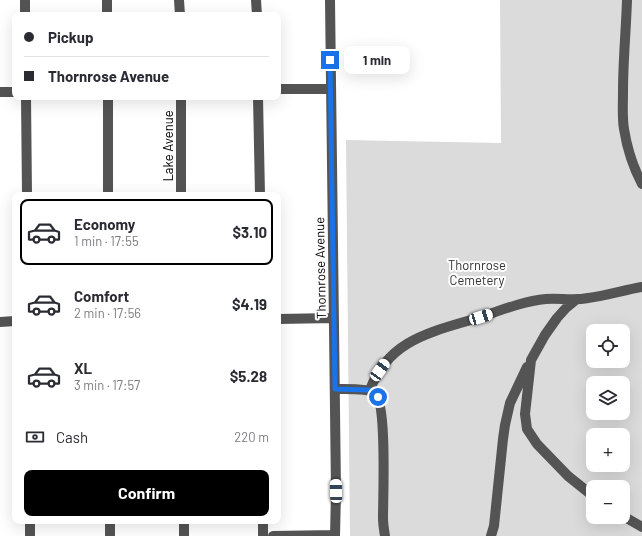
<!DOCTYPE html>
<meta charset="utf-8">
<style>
body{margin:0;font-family:Barlow,sans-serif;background:#f2f2f3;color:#2b2b33;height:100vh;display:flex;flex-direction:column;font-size:15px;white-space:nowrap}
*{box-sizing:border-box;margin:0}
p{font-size:13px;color:#7c7c81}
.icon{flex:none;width:22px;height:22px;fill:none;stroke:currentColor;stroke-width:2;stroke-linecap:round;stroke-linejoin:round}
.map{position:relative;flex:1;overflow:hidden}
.sheet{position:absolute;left:12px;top:192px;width:269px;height:332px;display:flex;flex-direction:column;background:#fff;border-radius:8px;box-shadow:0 4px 16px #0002}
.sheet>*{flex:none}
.guide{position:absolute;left:12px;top:12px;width:269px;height:88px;border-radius:8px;box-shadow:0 4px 16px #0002;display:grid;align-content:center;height:88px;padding:0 12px;background:#fff}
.fabs{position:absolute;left:586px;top:324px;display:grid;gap:8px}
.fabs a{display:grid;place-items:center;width:44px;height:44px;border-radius:8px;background:#fff;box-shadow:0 4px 16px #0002;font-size:20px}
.end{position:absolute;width:18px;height:18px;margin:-9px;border:5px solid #1a73e8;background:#fff;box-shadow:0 0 0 2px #fff}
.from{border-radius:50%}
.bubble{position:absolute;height:28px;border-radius:8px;background:#fff;box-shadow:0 4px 16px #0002;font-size:13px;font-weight:700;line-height:28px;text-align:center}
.car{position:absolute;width:12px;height:24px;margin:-12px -6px;border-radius:5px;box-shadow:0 0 3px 1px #0007;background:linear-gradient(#fff 24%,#345 0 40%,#fff 0 76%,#345 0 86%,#fff 0)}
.guide b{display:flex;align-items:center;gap:14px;height:38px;font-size:15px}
.guide b+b{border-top:1px solid #e1e1e2}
.guide i{width:10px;height:10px;background:#2b2b33}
ul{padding:7px 0 0;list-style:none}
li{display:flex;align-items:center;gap:12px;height:66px;margin:0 8px 6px;padding:0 4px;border:2px solid transparent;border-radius:8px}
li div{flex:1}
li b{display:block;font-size:15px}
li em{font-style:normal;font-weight:700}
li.on{border-color:#000}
li>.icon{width:36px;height:36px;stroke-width:1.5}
.pay{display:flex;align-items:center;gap:10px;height:44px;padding:0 12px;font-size:15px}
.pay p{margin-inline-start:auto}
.cta{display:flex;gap:8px;margin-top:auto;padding:8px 12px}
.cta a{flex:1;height:46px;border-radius:8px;background:#000;color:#fff;font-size:16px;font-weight:700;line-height:46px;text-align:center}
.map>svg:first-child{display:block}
</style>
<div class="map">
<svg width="642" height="536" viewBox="0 0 642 536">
<rect width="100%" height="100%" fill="#fff"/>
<path fill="#dbdbdb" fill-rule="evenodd" d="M500,0H642V536H350L346,140L501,143ZM593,331H623V361H593ZM593,383H623V413H593ZM593,435H623V465H593ZM593,487H623V517H593Z"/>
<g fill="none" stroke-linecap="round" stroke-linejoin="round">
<path stroke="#545454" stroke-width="10" d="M25,0V15
M107,0V15
M179,0L180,15
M256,0L257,15
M330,0L336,491L335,536
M627,0C626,31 623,61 623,92C623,104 622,117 624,129C627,148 633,167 642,184
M278,89H331
M0,92H15
M26,97L27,195
M108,97V195
M181,97V195
M258,97L260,195
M577,299L566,308L557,318L545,335L531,360L525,414L527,429L537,444L568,476L593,496
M278,319L334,318
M0,322L15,321
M335,389C343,389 369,388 375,393C387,403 383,498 383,518C383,524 384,530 385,536
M370,390C389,337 437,331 484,316C504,309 525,301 546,299C560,298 574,301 588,298C606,296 624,290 642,287
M623,516L642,527
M30,521V536
M110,521V536
M184,521V536
M263,521V536
M273,536L335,535
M491,536L494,526L503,439L505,425L510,403L527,367"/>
</g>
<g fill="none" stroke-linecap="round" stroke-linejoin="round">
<path stroke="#1a73e8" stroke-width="5" d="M330,60L335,389L370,390L376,394L378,397"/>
</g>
<g text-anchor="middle" stroke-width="4" stroke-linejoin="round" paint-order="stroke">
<g font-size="13" fill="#000" stroke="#fff">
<text transform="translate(168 146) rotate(-90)" y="5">Lake Avenue</text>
<text transform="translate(320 268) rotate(-91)" y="5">Thornrose Avenue</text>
</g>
<g font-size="13" fill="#323232" stroke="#fff">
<text x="477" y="270">Thornrose<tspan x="477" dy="15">Cemetery</tspan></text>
</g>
</g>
</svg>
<div class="fabs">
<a><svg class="icon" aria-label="locate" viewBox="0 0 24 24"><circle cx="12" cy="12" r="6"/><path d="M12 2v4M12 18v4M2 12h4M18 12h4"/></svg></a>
<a><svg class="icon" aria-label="layers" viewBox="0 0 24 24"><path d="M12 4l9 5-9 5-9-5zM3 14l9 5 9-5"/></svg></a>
<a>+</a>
<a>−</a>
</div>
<i class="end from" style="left:378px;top:397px"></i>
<i class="end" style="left:330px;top:60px"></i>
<div class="bubble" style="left:344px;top:46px;width:66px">1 min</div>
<i class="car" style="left:481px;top:317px;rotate:73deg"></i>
<i class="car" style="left:380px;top:370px;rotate:35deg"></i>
<i class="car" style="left:336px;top:491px;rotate:359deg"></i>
<div class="guide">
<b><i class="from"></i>Pickup</b>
<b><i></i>Thornrose Avenue</b>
</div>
<section class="sheet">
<ul>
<li class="on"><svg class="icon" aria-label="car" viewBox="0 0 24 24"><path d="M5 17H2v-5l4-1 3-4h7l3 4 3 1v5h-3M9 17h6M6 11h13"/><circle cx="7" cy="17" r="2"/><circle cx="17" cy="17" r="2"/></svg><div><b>Economy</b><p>1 min · 17:55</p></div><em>$3.10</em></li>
<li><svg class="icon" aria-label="car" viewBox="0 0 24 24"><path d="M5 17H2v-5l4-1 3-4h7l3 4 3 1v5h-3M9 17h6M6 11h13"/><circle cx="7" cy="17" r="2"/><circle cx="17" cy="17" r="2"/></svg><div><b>Comfort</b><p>2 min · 17:56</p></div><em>$4.19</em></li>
<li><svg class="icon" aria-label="car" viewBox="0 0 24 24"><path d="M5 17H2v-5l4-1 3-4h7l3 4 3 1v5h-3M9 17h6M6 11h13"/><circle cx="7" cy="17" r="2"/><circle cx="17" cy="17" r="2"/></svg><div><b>XL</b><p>3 min · 17:57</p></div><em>$5.28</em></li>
</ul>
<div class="pay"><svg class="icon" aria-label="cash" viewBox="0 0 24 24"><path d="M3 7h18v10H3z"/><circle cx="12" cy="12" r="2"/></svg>Cash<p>220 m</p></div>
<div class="cta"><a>Confirm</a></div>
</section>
</div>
